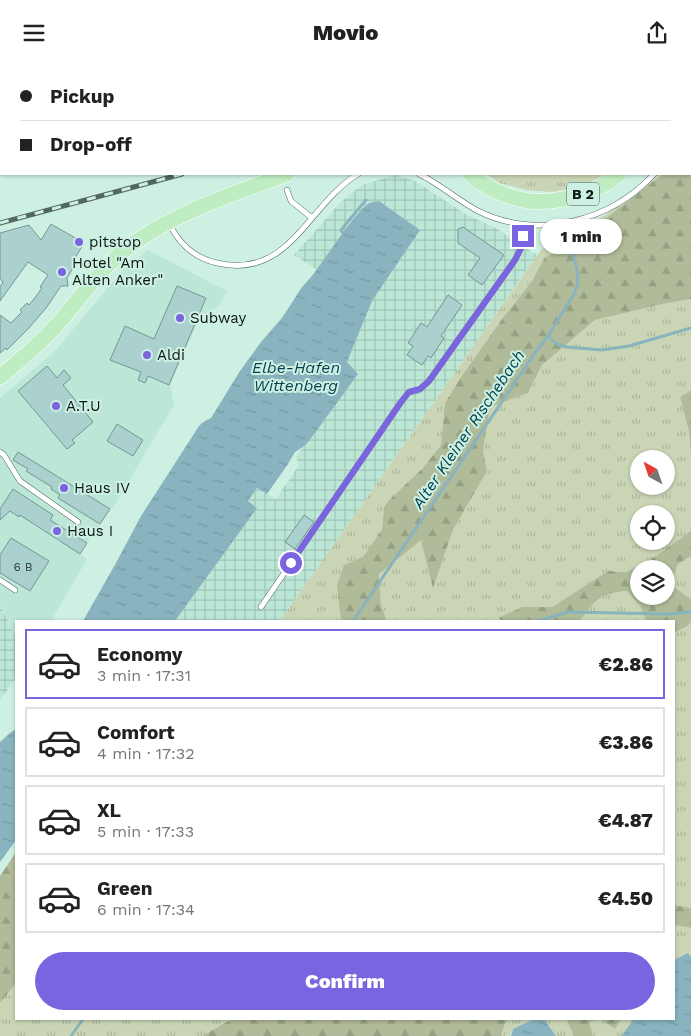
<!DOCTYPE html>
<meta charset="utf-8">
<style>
body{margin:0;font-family:"Work Sans",sans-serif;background:#f2f2f2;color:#222;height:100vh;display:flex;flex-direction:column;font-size:19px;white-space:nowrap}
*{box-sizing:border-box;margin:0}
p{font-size:16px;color:#767676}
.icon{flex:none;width:28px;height:28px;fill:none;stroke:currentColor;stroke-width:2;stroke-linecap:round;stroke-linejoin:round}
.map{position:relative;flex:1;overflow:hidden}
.drawer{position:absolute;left:15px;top:555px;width:660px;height:400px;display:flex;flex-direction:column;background:#fff;border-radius:0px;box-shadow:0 1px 4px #0004}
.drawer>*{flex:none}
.hud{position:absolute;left:0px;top:0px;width:691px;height:110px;box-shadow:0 1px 4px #0004;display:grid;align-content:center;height:110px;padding:0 20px;background:#fff}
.needle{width:32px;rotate:320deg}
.controls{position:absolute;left:630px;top:385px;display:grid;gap:10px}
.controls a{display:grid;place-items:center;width:45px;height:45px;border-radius:50%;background:#fff;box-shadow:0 1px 4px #0004;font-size:25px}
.end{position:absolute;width:22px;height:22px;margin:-11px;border:6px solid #7a64df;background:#fff;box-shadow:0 0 0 2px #fff}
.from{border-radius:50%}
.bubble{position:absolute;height:35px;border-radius:18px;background:#fff;box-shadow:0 1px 4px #0004;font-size:16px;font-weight:800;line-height:35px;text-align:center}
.hud b{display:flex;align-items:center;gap:18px;height:48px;font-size:19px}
.hud b+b{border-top:1px solid #e0e0e0}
.hud i{width:12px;height:12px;background:#222}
ul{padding:9px 0 0;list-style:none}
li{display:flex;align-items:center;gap:15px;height:70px;margin:0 10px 8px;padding:0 10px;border:2px solid #e0e0e0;border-radius:0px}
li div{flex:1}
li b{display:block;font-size:19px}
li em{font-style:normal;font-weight:800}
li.active{border-color:#7a64df}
li>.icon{width:45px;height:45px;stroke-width:1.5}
.button{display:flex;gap:10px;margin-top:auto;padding:10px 20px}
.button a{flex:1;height:58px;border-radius:30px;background:#7a64df;color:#fff;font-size:20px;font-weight:800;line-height:58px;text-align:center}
header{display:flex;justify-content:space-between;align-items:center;height:65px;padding:0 20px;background:#fff;font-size:22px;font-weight:800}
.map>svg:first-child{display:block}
</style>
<header><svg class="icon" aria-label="menu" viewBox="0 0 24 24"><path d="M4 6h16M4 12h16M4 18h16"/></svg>Movio<svg class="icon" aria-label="share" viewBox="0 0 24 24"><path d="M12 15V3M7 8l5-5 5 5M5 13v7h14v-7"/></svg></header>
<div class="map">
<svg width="691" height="971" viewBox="0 0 691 971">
<defs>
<pattern id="industrial-grid" width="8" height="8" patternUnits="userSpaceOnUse" patternTransform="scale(1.25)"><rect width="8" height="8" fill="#bce7d6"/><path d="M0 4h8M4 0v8" fill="none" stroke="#a0c5b7"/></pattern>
<pattern id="grass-tufts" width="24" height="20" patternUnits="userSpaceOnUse" patternTransform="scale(1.25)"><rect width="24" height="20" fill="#cad5b5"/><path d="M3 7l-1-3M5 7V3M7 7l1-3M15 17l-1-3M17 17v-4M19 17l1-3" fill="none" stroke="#acb69b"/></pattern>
<pattern id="forest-firs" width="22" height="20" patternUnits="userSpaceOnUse" patternTransform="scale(1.25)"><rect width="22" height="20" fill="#b0bb99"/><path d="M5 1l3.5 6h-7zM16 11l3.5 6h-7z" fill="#96a083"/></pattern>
<pattern id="water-ripples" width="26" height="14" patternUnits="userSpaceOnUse" patternTransform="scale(1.25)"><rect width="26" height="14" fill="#88b3bf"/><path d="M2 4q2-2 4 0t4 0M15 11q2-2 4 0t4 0" fill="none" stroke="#7499a3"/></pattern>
</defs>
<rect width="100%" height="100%" fill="#cef0e3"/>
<path fill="#bce7d6" d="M148,185L227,226L219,241L200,252L170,319L174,340L114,441L110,444L80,489L87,494L51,556H16V570L0,539V333L56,285L120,208Z"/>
<path fill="url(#industrial-grid)" d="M395,110L415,116L467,150L494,162L537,190L280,556H175L255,445L247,438L257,423L276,434L299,400L296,392L357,309L347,297L372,236L419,165L379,136L369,138L319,206L294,190L341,137L362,120Z
M0,540L16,571V613L0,635Z"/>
<path fill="url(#grass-tufts)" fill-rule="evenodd" d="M486,109H607L583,122L551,127L527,125L499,118Z
M660,109H663L602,156L586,163V174L545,193L532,216L502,254L461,312L445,338L441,380L422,404L389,435L384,442L382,465L363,493L344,500L340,550L341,556H280L541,185L584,161L601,153Z
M691,234V325L680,332L689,367L691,391V466L650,495L626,507L608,506L552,542H522L498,554L502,556H387L381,541L379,509L421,474L433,522L453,465L487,406L483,385L489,342L528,328L542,300L595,255L663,239ZM639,394H666V421H639ZM639,449H666V476H639Z
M691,491V534L671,520L678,499Z
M627,526L640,541L646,556H579C585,551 588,543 594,538C603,529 615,527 627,526Z
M691,555V843L674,840V568L689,560Z
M674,860L691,863V892L688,888L674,895Z
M16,918V954H232L202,971H0V938Z
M510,954H534L513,964L510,971H501L505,958Z
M544,954H566L574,971H556Z
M600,954L615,964L621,954H632L631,958L621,971H593L588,957Z"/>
<path fill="url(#forest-firs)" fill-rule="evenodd" d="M691,64V234L663,239L595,255L542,300L528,328L490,342L483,385L487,406L453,465L433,523L421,475L379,509L381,541L387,556H341L337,520L344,500L363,492L382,465L384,442L389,435L422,404L441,380L445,338L461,312L502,254L532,216L545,192L586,175L585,163L602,156L663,109H690V66Z
M691,325V391L689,367L680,332Z
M691,466V491L678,499L671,520L691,534V555L689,560L674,568V556H646L640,541L627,526C615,527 603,529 594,538C588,543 585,551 579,556H502L498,553L522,542H552L608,506L626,507L650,495ZM639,504H666V531H639Z
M16,787V918L0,938V811Z
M674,840L691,843V863L674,860Z
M232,954H510L505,958L501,971H202Z
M566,954H621L615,964L600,954L589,957L593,971H574Z"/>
<path fill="url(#water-ripples)" d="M379,136L420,165L372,236L347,297L358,309L309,376L303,382L295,387L288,399L267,429L257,423L248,436L257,443L175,556H83L116,498L141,451L199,361L202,358L211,353L240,306L261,277L282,253L302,222L312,211L347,162L361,145L369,138Z
M16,664V775L0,797V677L10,668Z
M688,888L691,892V971H621L631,958L632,954H674V895Z
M534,954H544L556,971H511L513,964Z"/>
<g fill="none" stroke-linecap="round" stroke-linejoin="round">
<path stroke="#88b3bf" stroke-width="3" d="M343,168L341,165L366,135
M548,271L557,279L566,282L602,285L629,281L691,263
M353,556L535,288L548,271L574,229L578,218L577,204L570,177
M538,556L568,547L669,549L691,547
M71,971L83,954"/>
</g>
<path fill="#abd1cf" stroke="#739695" d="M51,159L84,178L74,195L77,197L67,213L68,221H61L46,243L28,264L7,285L6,283L0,288V250L11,258L22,247L20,245L27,238L29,240L34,234L42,223L40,222L48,210L28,197L0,236V222L3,217L0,214V168L29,160L41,175Z
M463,162L504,190L482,220L468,210L480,193L458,178V164Z
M177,221L206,233L169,320L148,311L145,318L138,315L141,307L110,295L125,261L154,274Z
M448,230L462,240L441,271L444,273L431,293L428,291L422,300L407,290L413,281L408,278L421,258L427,262Z
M47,301L57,313L64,305L71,313L63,320L93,357L72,375L75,378L67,384L18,326Z
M117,359L143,375L133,391L107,376Z
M18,387L110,444L100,459L58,433L60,430L51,424L52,422L26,406L28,404L13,395Z
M13,424L53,450L50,455L87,478L80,489L20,450L19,452L10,446L0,455V444Z
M304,450L314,457L295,484L285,477Z
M11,473L49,496L30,526L0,508V490Z"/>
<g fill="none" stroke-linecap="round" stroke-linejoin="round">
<defs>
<path id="service" d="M691,41L690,45H691
M419,109C440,119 457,135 478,146C537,175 610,157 654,109
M287,125L291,136L312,153
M169,158C179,179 194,193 217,198C290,215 308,139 358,109
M0,387L4,390L20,416L78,457
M0,515L15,525
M261,542L401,337L409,327L419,325L429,316L515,195L521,183L524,160"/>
<path id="minor" d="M73,0L74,1
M207,1V0"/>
<path id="primary" d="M387,0L388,1
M656,0V1
M586,1L590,0
M627,1L630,0
M470,109C486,123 508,133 529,136C558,139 597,128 619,109
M0,312C18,296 38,281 54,263C76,239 94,211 120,189C164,151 233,129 287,109"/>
</defs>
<use href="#service" stroke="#4b695e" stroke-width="6"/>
<use href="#minor" stroke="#4b695e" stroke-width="11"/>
<use href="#primary" stroke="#fff" stroke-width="16"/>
<use href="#service" stroke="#fff" stroke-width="5"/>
<use href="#minor" stroke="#fff" stroke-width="10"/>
<use href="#primary" stroke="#beedc1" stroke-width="15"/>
<defs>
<path id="rail" d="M493,1L496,0
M513,1L516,0
M0,158L182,109"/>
</defs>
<use href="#rail" stroke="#52675f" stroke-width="5"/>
<use href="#rail" stroke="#cef0e3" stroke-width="3" stroke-dasharray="9" stroke-linecap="butt"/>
</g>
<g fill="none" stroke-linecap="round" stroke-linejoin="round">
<path stroke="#7a64df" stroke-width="6" d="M291,498L401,337L409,327L420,324L429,316L515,195L521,183L523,171"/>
</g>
<g fill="#7a64df" stroke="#cef0e3" stroke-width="2">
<circle cx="79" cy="177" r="5"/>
<circle cx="62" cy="207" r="5"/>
<circle cx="180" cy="253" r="5"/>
<circle cx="147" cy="290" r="5"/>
<circle cx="56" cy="341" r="5"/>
<circle cx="64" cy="423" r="5"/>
<circle cx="57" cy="466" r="5"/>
</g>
<g text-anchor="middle" stroke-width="4" stroke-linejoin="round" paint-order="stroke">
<g font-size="12" fill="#324540">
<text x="23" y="506">6 B</text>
</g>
<rect fill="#cef0e3" stroke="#445750" stroke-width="1" x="567" y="117.5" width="32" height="23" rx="4"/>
<g font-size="14" font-weight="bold" fill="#091611">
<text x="583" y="134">B 2</text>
</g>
<g font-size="15" fill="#091611" stroke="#cef0e3" text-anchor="start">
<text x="89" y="182">pitstop</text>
<text x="72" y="203">Hotel "Am<tspan x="72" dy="17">Alten Anker"</tspan></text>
<text x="190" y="258">Subway</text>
<text x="157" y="295">Aldi</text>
<text x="66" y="346">A.T.U</text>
<text x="74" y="428">Haus IV</text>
<text x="67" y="471">Haus I</text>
</g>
<g font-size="16" font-style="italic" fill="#004250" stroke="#cef0e3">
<text x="296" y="308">Elbe-Hafen<tspan x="296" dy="18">Wittenberg</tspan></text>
<text transform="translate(468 364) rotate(-56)" y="6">Alter Kleiner Rischebach</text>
</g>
</g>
</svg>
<div class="controls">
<a><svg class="needle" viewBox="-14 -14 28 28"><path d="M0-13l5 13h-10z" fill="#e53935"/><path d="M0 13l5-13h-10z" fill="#767676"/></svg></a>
<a><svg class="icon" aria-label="locate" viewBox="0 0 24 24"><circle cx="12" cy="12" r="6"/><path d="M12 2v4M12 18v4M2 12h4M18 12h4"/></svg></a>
<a><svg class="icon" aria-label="layers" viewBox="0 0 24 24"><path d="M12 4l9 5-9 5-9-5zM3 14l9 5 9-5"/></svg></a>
</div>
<i class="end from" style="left:291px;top:498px"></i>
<i class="end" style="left:523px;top:171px"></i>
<div class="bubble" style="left:540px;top:154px;width:82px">1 min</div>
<div class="hud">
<b><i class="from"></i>Pickup</b>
<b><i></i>Drop-off</b>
</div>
<section class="drawer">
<ul>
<li class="active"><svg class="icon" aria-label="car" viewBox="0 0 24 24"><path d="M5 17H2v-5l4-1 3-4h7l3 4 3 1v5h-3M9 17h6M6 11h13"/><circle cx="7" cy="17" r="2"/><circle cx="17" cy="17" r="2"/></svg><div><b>Economy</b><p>3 min · 17:31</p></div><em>€2.86</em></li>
<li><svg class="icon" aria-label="car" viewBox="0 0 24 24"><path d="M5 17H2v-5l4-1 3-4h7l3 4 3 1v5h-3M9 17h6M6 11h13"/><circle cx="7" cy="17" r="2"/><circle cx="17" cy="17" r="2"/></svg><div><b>Comfort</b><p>4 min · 17:32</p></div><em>€3.86</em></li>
<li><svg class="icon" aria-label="car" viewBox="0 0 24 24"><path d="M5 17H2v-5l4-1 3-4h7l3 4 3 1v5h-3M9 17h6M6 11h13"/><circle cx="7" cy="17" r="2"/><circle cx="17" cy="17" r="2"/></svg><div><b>XL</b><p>5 min · 17:33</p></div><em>€4.87</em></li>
<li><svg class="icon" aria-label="car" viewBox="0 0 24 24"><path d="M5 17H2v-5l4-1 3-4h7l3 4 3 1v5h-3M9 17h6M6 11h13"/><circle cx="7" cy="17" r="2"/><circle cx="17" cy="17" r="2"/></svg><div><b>Green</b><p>6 min · 17:34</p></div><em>€4.50</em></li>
</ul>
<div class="button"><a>Confirm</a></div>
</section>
</div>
